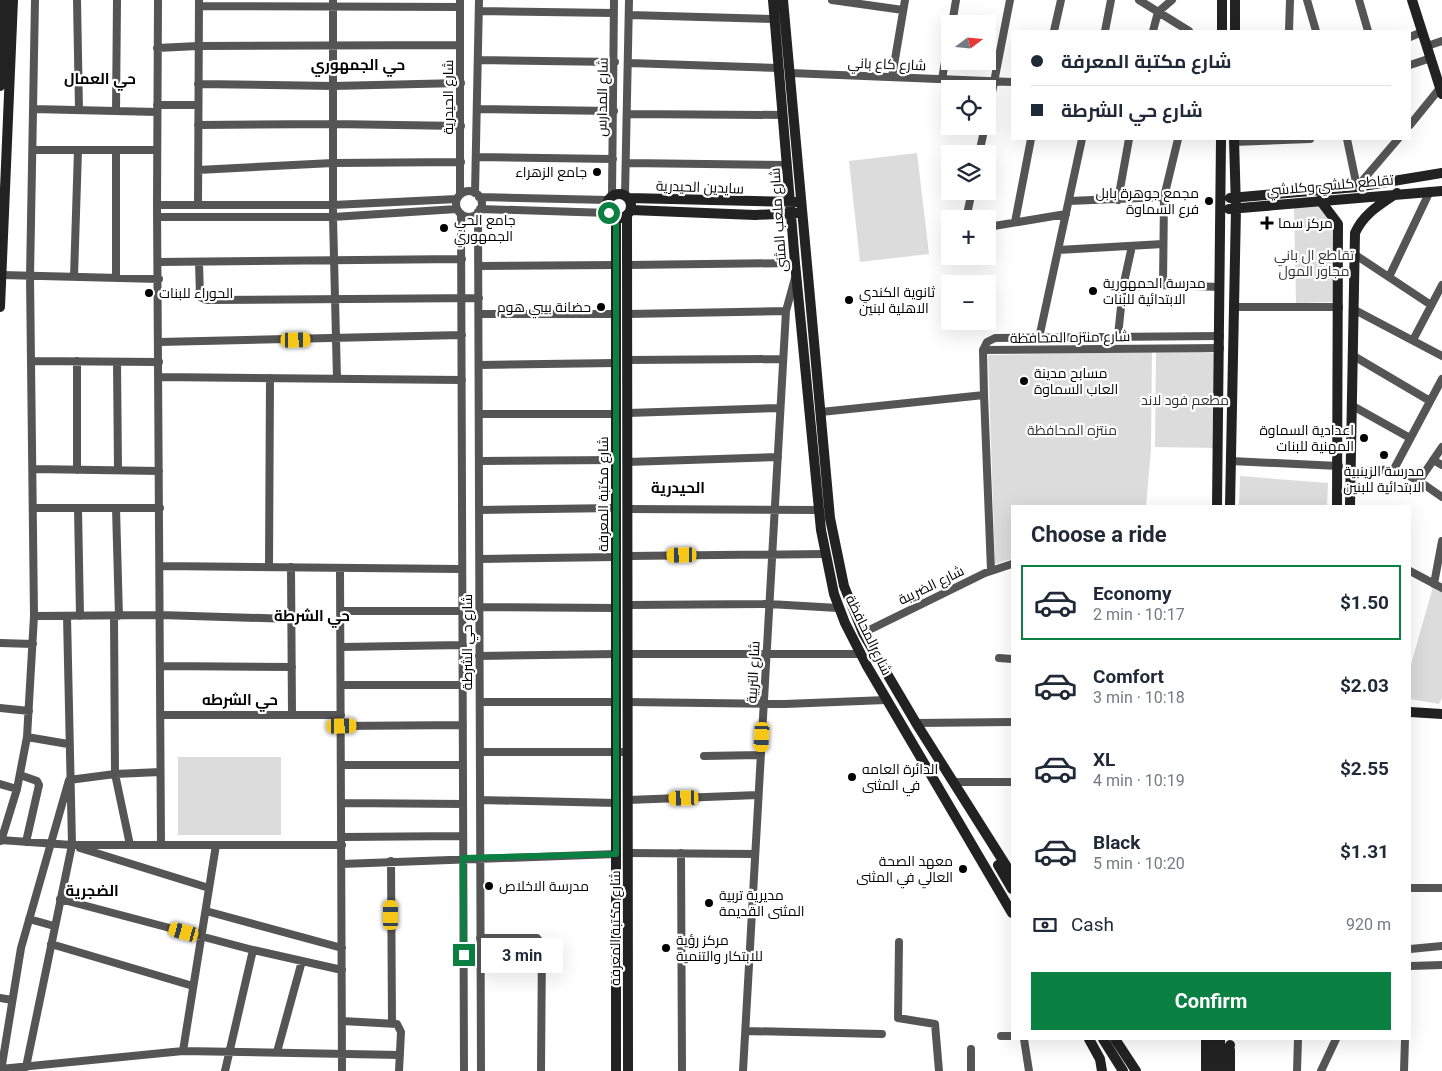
<!DOCTYPE html>
<meta charset="utf-8">
<style>
body{margin:0;font-family:Roboto,Cairo,sans-serif;background:#f6f6f7;color:#1f2937;height:100vh;display:flex;flex-direction:column;font-size:19px;white-space:nowrap}
*{box-sizing:border-box;margin:0}
p{font-size:16px;color:#747a83}
.icon{flex:none;width:28px;height:28px;fill:none;stroke:currentColor;stroke-width:2;stroke-linecap:round;stroke-linejoin:round}
.map{position:relative;flex:1;overflow:hidden}
.panel{position:absolute;left:1011px;top:505px;width:400px;height:535px;display:flex;flex-direction:column;background:#fff;border-radius:0px;box-shadow:0 5px 20px #0002}
.panel>*{flex:none}
.hud{position:absolute;left:1011px;top:30px;width:400px;height:110px;border-radius:0px;box-shadow:0 5px 20px #0002;display:grid;align-content:center;height:110px;padding:0 20px;background:#fff}
.needle{width:32px;rotate:74deg}
.buttons{position:absolute;left:941px;top:15px;display:grid;gap:10px}
.buttons a{display:grid;place-items:center;width:55px;height:55px;border-radius:0px;background:#fff;box-shadow:0 5px 20px #0002;font-size:25px}
.end{position:absolute;width:22px;height:22px;margin:-11px;border:6px solid #0b8043;background:#fff;box-shadow:0 0 0 2px #fff}
.from{border-radius:50%}
.bubble{position:absolute;height:35px;border-radius:0px;background:#fff;box-shadow:0 5px 20px #0002;font-size:16px;font-weight:700;line-height:35px;text-align:center}
.car{position:absolute;width:15px;height:30px;margin:-15px -8px;border-radius:6px;box-shadow:0 0 4px 1px #0007;background:linear-gradient(#f5c518 24%,#345 0 40%,#f5c518 0 76%,#345 0 86%,#f5c518 0)}
.hud b{display:flex;align-items:center;gap:18px;height:48px;font-size:19px}
.hud b+b{border-top:1px solid #e0e1e3}
.hud i{width:12px;height:12px;background:#1f2937}
ul{padding:0;list-style:none}
li{display:flex;align-items:center;gap:15px;height:75px;margin:0 10px 8px;padding:0 10px;border:2px solid transparent;border-radius:0px}
li div{flex:1}
li b{display:block;font-size:19px}
li em{font-style:normal;font-weight:700}
li.active{border-color:#0b8043}
li>.icon{width:45px;height:45px;stroke-width:1.5}
h2{padding:0 20px;font-size:22px;line-height:60px}
.pay{display:flex;align-items:center;gap:12px;height:55px;padding:0 20px;font-size:19px}
.pay p{margin-inline-start:auto}
.button{display:flex;gap:10px;margin-top:auto;padding:10px 20px}
.button a{flex:1;height:58px;border-radius:0px;background:#0b8043;color:#fff;font-size:20px;font-weight:700;line-height:58px;text-align:center}
.map>svg:first-child{display:block}
</style>
<div class="map">
<svg width="1442" height="1071" viewBox="0 0 1442 1071">
<rect width="100%" height="100%" fill="#fff"/>
<path fill="#dcdcdc" d="M917,153L929,254L860,262L849,161Z
M1318,203L1334,224V302L1296,303L1294,206Z
M1156,348L1215,353V448L1155,447Z
M1152,352L1151,449L1146,506H1012V559L995,564L988,355Z
M1240,476L1328,483L1327,506H1239Z
M1433,587L1442,592V698L1439,704L1410,699V668Z
M178,757H281V835H178Z"/>
<g fill="none" stroke-linecap="round" stroke-linejoin="round">
<path stroke="#555" stroke-width="8" d="M77,0L79,110
M158,0L157,205L161,845
M333,0V217L337,379
M832,0L903,10
M1139,0L1189,31
M1307,0L1316,31
M1359,0L1368,31
M199,6L460,7
M479,11L614,13
M629,15L775,19
M952,24L956,0
M1054,31L1061,0
M1105,31L1111,0
M1153,31L1158,12L1172,0
M1289,31L1290,0
M1410,37L1422,32
M1427,46L1442,41
M157,48L198,46L460,45
M478,60L615,62
M629,63L779,68
M1410,65L1431,58
M790,73L1012,82
M892,77L905,0
M942,79L950,33
M198,84L333,86L461,83
M157,105H198
M33,109L157,112
M478,109L614,111
M116,111L117,0
M988,113L1010,0
M628,114L783,115
M198,125L333,124L461,126
M1410,125L1440,88
M1347,139L1357,187
M1234,142L1310,139
M33,150H157
M116,150V278
M979,154L985,126
M477,157L613,159
M627,163L787,165
M198,170L333,163L461,162
M1357,187L1398,139
M456 204a13 13 0 1 1 26 0a13 13 0 1 1-26 0Z
M475,193L479,0
M460,194V0
M612,195L614,0
M625,195L629,0
M479,197L608,200
M1118,200L1129,139
M1069,201L1164,197
M157,205H333L457,199
M198,205L199,0
M480,209L609,213
M478,212L481,1071
M461,214L464,1071
M158,217H333L457,209
M966,219L972,191
M1015,222L1031,139
M988,227L1066,214
M1058,250L1163,244
M1354,254L1431,305
M958,258V256
M158,262L462,259
M199,262L200,297L206,300L479,298
M627,265L795,263
M479,266L616,265
M2,275L159,279
M74,277L78,150
M1389,277L1430,191
M1163,285L1164,197L1178,139
M1123,287L1163,285L1220,287
M1234,307H1339
M1353,309L1442,356
M479,314H616
M627,314L786,311
M1118,336L1123,287L1132,246
M1039,338L1082,139
M1413,340L1442,285
M159,342L462,335
M983,350L1220,348
M1352,355L1430,401
M628,360L783,359
M31,361L159,362
M77,361V470
M117,362L118,470
M479,365L616,363
M159,377L462,380
M1351,405L1410,438
M821,412L984,395
M628,413L780,408
M479,414H616
M1433,460L1442,465
M479,461L617,460
M1231,461L1339,466
M627,462L778,457
M33,469L159,471
M1394,469L1442,379
M1350,472L1394,469L1419,481L1442,497
M1419,481L1442,447
M33,508H160
M78,508L80,616
M116,508L119,616
M627,509L818,510
M479,510L617,508
M628,556L825,554
M480,559L616,557
M160,566L462,569
M269,567L270,378
M291,567L292,715
M340,568L342,1071
M991,570L984,395L983,350L987,342L995,338L1220,336
M1410,571L1442,588
M1434,584L1442,541
M628,605L769,604L838,608
M480,607L617,608
M341,611H463
M34,616L160,615L292,619
M114,616L115,774L130,845
M863,633L985,573L1012,564
M0,643L33,644
M341,647L463,645
M628,654H861
M479,656L616,654
M999,658L1012,659
M160,666L292,667
M341,685H463
M480,702H616
M627,702L785,704L886,700
M0,708L29,711
M160,715H341
M916,723L1012,722
M341,726L463,725
M27,737L68,744
M480,752H628
M704,756L761,755
M342,765H463
M20,775L37,781L39,785L26,842
M954,782H1012
M0,784L17,789
M480,800L616,803
M628,800L758,795
M342,803L463,804
M342,837L463,836
M0,840L72,845H342
M1,841L17,789L27,737L34,616L30,277L35,0
M80,848L209,888
M628,853L755,854
M681,853L682,1071
M391,861L392,1022
M342,864L616,854
M1410,888H1442
M60,899L253,950L342,970
M206,911L342,948
M29,919L54,926
M480,938H537L542,944L541,1071
M899,942L898,1018L935,1024L939,1071
M51,944L193,986
M1410,949L1442,946
M1410,966L1442,965
M0,998L12,1000
M342,1021L397,1024L401,1032L399,1071
M746,1031L882,1034
M1001,1036H1012
M1024,1039L1029,1071
M971,1049V1071
M183,1051L216,845
M277,1052L302,961
M26,1067L72,845L67,616
M0,1069L183,1051L400,1055
M1,1071L21,948L69,780L115,774L160,772
M225,1071L253,950
M743,1071L786,311L795,278
M1297,1071L1298,1039
M1321,1071L1336,1039
M1404,1071L1405,1039"/>
<path stroke="#222" stroke-width="10" d="M773,0L795,263L821,530L834,594L845,623L867,666L1012,913
M783,0L830,518L844,586L863,633L916,723L1012,875
M1235,0V31
M1412,0L1442,94
M1222,31V0
M0,86L4,0
M607 206a12 12 0 1 1 24 0a12 12 0 1 1-24 0Z
M629,198L797,202
M1230,198L1357,187L1442,173
M1320,200L1338,224L1337,506
M1229,209L1442,191
M631,210L755,215L797,213
M627,215L628,1071
M616,218V1071
M0,307L13,0
M1217,506L1221,139
M1230,506L1236,208L1234,139
M1350,506L1355,233C1364,213 1380,205 1397,193
M1410,712L1442,714
M998,865L1012,889
M1089,1039L1100,1059L1102,1071
M1103,1039L1123,1071
M1115,1039L1136,1071
M1206,1047L1210,1058L1220,1059L1227,1056L1230,1045
M1206,1071V1039
M1230,1071V1050"/>
<path stroke="#222" stroke-width="10" d="M1213,1039V1071
M1220,1070V1039"/>
</g>
<g fill="none" stroke-linecap="round" stroke-linejoin="round">
<path stroke="#0b8043" stroke-width="6" d="M464,955L463,858L616,854V218L609,213"/>
</g>
<g fill="#000" stroke="#fff" stroke-width="2">
<circle cx="597" cy="172" r="5"/>
<circle cx="1209" cy="201" r="5"/>
<path d="M1264.5 215.5h5v5h5v5h-5v5h-5v-5h-5v-5h5z"/>
<circle cx="444" cy="228" r="5"/>
<circle cx="1093" cy="291" r="5"/>
<circle cx="149" cy="293" r="5"/>
<circle cx="849" cy="300" r="5"/>
<circle cx="601" cy="307" r="5"/>
<circle cx="1024" cy="381" r="5"/>
<circle cx="1364" cy="438" r="5"/>
<circle cx="1384" cy="455" r="5"/>
<circle cx="852" cy="777" r="5"/>
<circle cx="963" cy="869" r="5"/>
<circle cx="489" cy="886" r="5"/>
<circle cx="709" cy="903" r="5"/>
<circle cx="666" cy="948" r="5"/>
</g>
<g text-anchor="middle" stroke-width="4.5" stroke-linejoin="round" paint-order="stroke">
<g font-size="14" fill="#000" stroke="#fff">
<text transform="translate(887 64) rotate(2)" y="5">شارع كاع باني</text>
<text transform="translate(448 97) rotate(-90)" y="5">شارع الحيدرية</text>
<text transform="translate(602 97) rotate(-89)" y="5">شارع المدارس</text>
<text transform="translate(1330 185) rotate(-5)" y="5">تقاطع كلشي وكلاشي</text>
<text transform="translate(700 187) rotate(2)" y="5">سايدين الحيدرية</text>
<text transform="translate(778 220) rotate(-94)" y="5">شارع ملعب المثنى</text>
<text transform="translate(1070 337) rotate(-1)" y="5">شارع منتزه المحافظة</text>
<text transform="translate(603 494) rotate(-90)" y="5">شارع مكتبة المعرفة</text>
<text transform="translate(931 585) rotate(-26)" y="5">شارع الضريبة</text>
<text transform="translate(869 635) rotate(64)" y="5">شارع المحافظة</text>
<text transform="translate(467 642) rotate(-90)" y="5">شارع حي الشرطة</text>
<text transform="translate(753 672) rotate(-87)" y="5">شارع التربية</text>
<text transform="translate(615 928) rotate(-90)" y="5">شارع مكتبة المعرفة</text>
</g>
<g font-size="14" fill="#000" stroke="#fff" text-anchor="start">
<text x="587" y="177" text-anchor="end">جامع الزهراء</text>
<text x="1199" y="198" text-anchor="end">مجمع جوهرة بابل<tspan x="1199" dy="16">فرع السماوة</tspan></text>
<text x="454" y="225">جامع الحي<tspan x="454" dy="16">الجمهوري</tspan></text>
<text x="1278" y="228">مركز سما</text>
<text x="1103" y="288">مدرسة الحمهورية<tspan x="1103" dy="16">الابتدائية للبنات</tspan></text>
<text x="859" y="297">ثانوية الكندي<tspan x="859" dy="16">الاهلية لبنين</tspan></text>
<text x="159" y="298">الحوراء للبنات</text>
<text x="591" y="312" text-anchor="end">حضانة بيبي هوم</text>
<text x="1034" y="378">مسابح مدينة<tspan x="1034" dy="16">العاب السماوة</tspan></text>
<text x="1354" y="435" text-anchor="end">اعدادية السماوة<tspan x="1354" dy="16">المهنية للبنات</tspan></text>
<text x="1384" y="476" text-anchor="middle">مدرسة الزينبية<tspan x="1384" dy="16">الابتدائية للبنين</tspan></text>
<text x="862" y="774">الدائرة العامه<tspan x="862" dy="16">في المثنى</tspan></text>
<text x="953" y="866" text-anchor="end">معهد الصحة<tspan x="953" dy="16">العالي في المثنى</tspan></text>
<text x="499" y="891">مدرسة الاخلاص</text>
<text x="719" y="900">مديرية تربية<tspan x="719" dy="16">المثنى القديمة</tspan></text>
<text x="676" y="945">مركز رؤية<tspan x="676" dy="16">للابتكار والتنمية</tspan></text>
</g>
<g font-size="14" fill="#333" stroke="#fff">
<text x="1314" y="260">تقاطع ال باني<tspan x="1314" dy="16">مجاور المول</tspan></text>
<text x="1185" y="405">مطعم فود لاند</text>
<text x="1072" y="435">منتزه المحافظة</text>
</g>
<g font-size="15" font-weight="bold" fill="#000" stroke="#fff">
<text x="358" y="70">حي الجمهوري</text>
<text x="100" y="84">حي العمال</text>
<text x="678" y="493">الحيدرية</text>
<text x="312" y="621">حي الشرطة</text>
<text x="240" y="705">حي الشرطه</text>
<text x="92" y="896">الضجرية</text>
</g>
</g>
</svg>
<div class="buttons">
<a><svg class="needle" viewBox="-14 -14 28 28"><path d="M0-13l5 13h-10z" fill="#e53935"/><path d="M0 13l5-13h-10z" fill="#747a83"/></svg></a>
<a><svg class="icon" aria-label="locate" viewBox="0 0 24 24"><circle cx="12" cy="12" r="6"/><path d="M12 2v4M12 18v4M2 12h4M18 12h4"/></svg></a>
<a><svg class="icon" aria-label="layers" viewBox="0 0 24 24"><path d="M12 4l9 5-9 5-9-5zM3 14l9 5 9-5"/></svg></a>
<a>+</a>
<a>−</a>
</div>
<i class="end from" style="left:609px;top:213px"></i>
<i class="end" style="left:464px;top:955px"></i>
<div class="bubble" style="left:481px;top:938px;width:82px">3 min</div>
<i class="car" style="left:296px;top:340px;rotate:89deg"></i>
<i class="car" style="left:682px;top:555px;rotate:269deg"></i>
<i class="car" style="left:342px;top:726px;rotate:89deg"></i>
<i class="car" style="left:762px;top:737px;rotate:183deg"></i>
<i class="car" style="left:684px;top:798px;rotate:268deg"></i>
<i class="car" style="left:391px;top:915px;rotate:0deg"></i>
<i class="car" style="left:184px;top:932px;rotate:285deg"></i>
<div class="hud">
<b><i class="from"></i>شارع مكتبة المعرفة</b>
<b><i></i>شارع حي الشرطة</b>
</div>
<section class="panel">
<h2>Choose a ride</h2>
<ul>
<li class="active"><svg class="icon" aria-label="car" viewBox="0 0 24 24"><path d="M5 17H2v-5l4-1 3-4h7l3 4 3 1v5h-3M9 17h6M6 11h13"/><circle cx="7" cy="17" r="2"/><circle cx="17" cy="17" r="2"/></svg><div><b>Economy</b><p>2 min · 10:17</p></div><em>$1.50</em></li>
<li><svg class="icon" aria-label="car" viewBox="0 0 24 24"><path d="M5 17H2v-5l4-1 3-4h7l3 4 3 1v5h-3M9 17h6M6 11h13"/><circle cx="7" cy="17" r="2"/><circle cx="17" cy="17" r="2"/></svg><div><b>Comfort</b><p>3 min · 10:18</p></div><em>$2.03</em></li>
<li><svg class="icon" aria-label="car" viewBox="0 0 24 24"><path d="M5 17H2v-5l4-1 3-4h7l3 4 3 1v5h-3M9 17h6M6 11h13"/><circle cx="7" cy="17" r="2"/><circle cx="17" cy="17" r="2"/></svg><div><b>XL</b><p>4 min · 10:19</p></div><em>$2.55</em></li>
<li><svg class="icon" aria-label="car" viewBox="0 0 24 24"><path d="M5 17H2v-5l4-1 3-4h7l3 4 3 1v5h-3M9 17h6M6 11h13"/><circle cx="7" cy="17" r="2"/><circle cx="17" cy="17" r="2"/></svg><div><b>Black</b><p>5 min · 10:20</p></div><em>$1.31</em></li>
</ul>
<div class="pay"><svg class="icon" aria-label="cash" viewBox="0 0 24 24"><path d="M3 7h18v10H3z"/><circle cx="12" cy="12" r="2"/></svg>Cash<p>920 m</p></div>
<div class="button"><a>Confirm</a></div>
</section>
</div>
